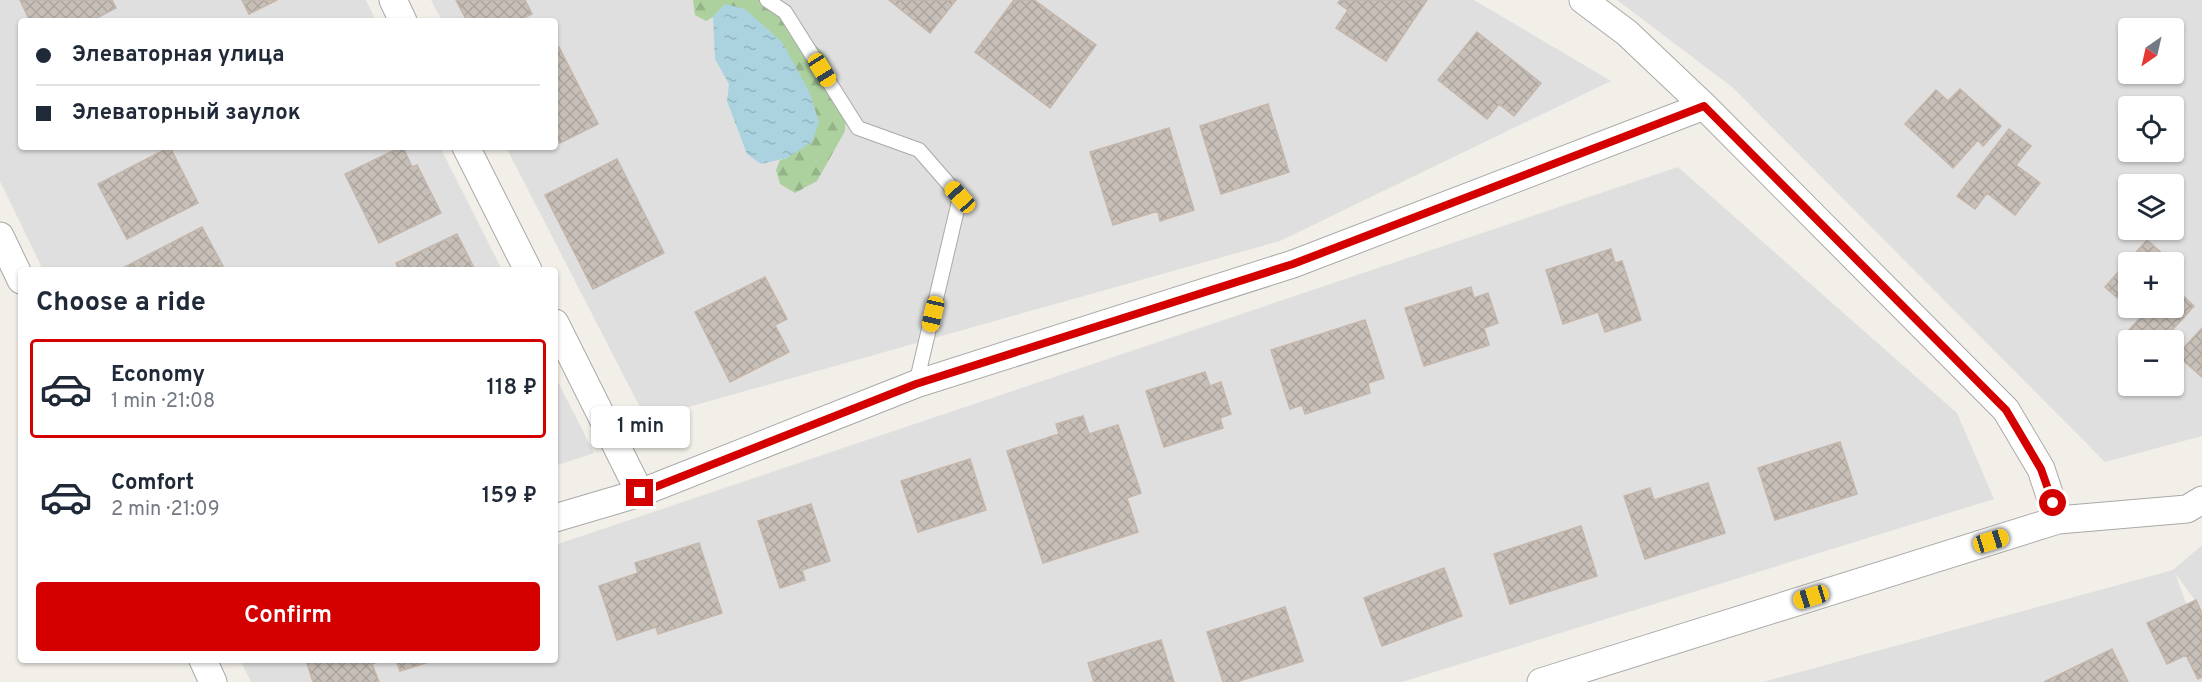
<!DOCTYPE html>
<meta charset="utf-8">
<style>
body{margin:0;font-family:Overpass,sans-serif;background:#f6f6f7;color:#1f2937;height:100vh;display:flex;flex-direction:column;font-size:22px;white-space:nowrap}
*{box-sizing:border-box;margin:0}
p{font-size:20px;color:#747a83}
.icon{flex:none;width:33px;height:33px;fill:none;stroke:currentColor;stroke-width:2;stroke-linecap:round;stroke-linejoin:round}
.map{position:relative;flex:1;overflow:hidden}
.side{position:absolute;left:18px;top:267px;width:540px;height:396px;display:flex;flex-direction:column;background:#fff;border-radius:6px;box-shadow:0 2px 4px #0004}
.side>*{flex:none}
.top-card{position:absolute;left:18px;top:18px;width:540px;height:132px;border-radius:6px;box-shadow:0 2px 4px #0004;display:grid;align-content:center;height:132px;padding:0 18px;background:#fff}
.needle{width:39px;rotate:214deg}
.controls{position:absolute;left:2118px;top:18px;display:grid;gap:12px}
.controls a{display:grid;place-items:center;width:66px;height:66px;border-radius:6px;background:#fff;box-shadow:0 2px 4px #0004;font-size:30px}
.end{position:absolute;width:27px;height:27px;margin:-14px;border:8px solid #d40000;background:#fff;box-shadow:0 0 0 3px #fff}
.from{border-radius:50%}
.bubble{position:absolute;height:42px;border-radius:6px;background:#fff;box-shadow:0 2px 4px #0004;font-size:20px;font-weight:600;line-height:42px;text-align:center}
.car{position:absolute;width:18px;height:36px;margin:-18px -9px;border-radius:8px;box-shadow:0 0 4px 2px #0007;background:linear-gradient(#f5c518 24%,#345 0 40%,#f5c518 0 76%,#345 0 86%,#f5c518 0)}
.top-card b{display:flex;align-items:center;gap:21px;height:57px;font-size:22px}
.top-card b+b{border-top:2px solid #e0e1e3}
.top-card i{width:15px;height:15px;background:#1f2937}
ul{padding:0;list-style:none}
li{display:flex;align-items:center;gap:18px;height:99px;margin:0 12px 9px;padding:0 6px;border:3px solid transparent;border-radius:6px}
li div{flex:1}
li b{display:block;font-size:22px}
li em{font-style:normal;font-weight:600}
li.on{border-color:#d40000}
li>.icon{width:54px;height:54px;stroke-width:1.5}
h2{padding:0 18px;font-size:27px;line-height:72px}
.cta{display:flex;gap:12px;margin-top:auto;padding:12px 18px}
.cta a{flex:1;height:69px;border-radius:6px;background:#d40000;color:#fff;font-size:24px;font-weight:600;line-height:69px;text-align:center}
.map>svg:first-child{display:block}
</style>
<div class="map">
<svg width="2202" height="682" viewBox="0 0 2202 682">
<defs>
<pattern id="forest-firs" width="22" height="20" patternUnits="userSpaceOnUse" patternTransform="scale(1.5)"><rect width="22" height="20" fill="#add19e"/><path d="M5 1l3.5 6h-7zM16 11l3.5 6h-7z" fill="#95b388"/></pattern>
<pattern id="water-ripples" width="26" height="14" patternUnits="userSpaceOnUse" patternTransform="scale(1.5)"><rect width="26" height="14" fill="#aad3df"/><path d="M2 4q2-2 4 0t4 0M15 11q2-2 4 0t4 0" fill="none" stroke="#92b5bf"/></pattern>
<pattern id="building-cross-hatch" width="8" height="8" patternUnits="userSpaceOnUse" patternTransform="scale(1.5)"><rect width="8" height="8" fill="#c7bfb8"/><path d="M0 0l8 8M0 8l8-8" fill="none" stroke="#aba49e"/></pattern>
</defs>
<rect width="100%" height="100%" fill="#f2efe9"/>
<path fill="#e0dfdf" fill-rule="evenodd" d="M0,0H366L376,21H21V147H440L502,270H43L0,181Z
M431,0H1474L1611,81L1280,241L646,419L506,147H555V21H442Z
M1617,0H2202V436L2105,462L1732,87ZM2128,28H2174V74H2128ZM2128,106H2174V152H2128ZM2128,184H2174V230H2128ZM2128,262H2174V308H2128ZM2128,340H2174V386H2128Z
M1678,167L1957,413L1994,499L1402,682H251L240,660H555V545Z
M555,376L594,453L555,466Z
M2202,545V610L2175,573L2202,647V682H1763L2173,570Z"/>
<path fill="url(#forest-firs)" d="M693,0H768L789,15L828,59L846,103L845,131L817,181L795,193L780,184L776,170L780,160L787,158L725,4L713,17L706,21L695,15Z"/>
<path fill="url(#water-ripples)" d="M725,4L745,9L782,42L810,93L819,122L812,142L787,158L761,164L747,154L727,101L729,84L715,59L713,17Z"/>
<path fill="url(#building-cross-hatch)" stroke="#c4b6ab" stroke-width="1.5" d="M20,0H112L116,8L91,21H30Z
M242,0H277L249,14Z
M456,0H525L532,14L518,21H467Z
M889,0H956L930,33Z
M1014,0H1034L1096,45L1050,108L975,52Z
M1340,0H1427L1386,61L1336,28L1348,10L1338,3Z
M1477,32L1541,83L1514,116L1499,104L1487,119L1438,80Z
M559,47L598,124L560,143L555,134V50Z
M1960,89L2001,126L1983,146L1978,140L1953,168L1905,124L1936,90L1948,101Z
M1268,104L1289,172L1221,194L1200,126Z
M1169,128L1194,210L1160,221L1158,211L1113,225L1090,152Z
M2009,129L2031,146L2016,165L2040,183L2015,215L1987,193L1975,209L1957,196Z
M170,147L198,203L127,239L98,184Z
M401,147H403L412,167L417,165L441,213L379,243L345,174Z
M617,159L664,253L593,289L545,195Z
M202,227L223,266L215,270H119Z
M457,234L475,270H399L396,263Z
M2147,240L2172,262H2128V308H2174V287L2194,306L2163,340H2138L2128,331L2140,318L2105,287Z
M1611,249L1615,263L1622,261L1641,320L1605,332L1598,312L1563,324L1546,270Z
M765,277L787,319L775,325L789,352L730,382L695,312Z
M1471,287L1474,298L1488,293L1498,323L1484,328L1489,345L1424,366L1405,308Z
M1365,320L1384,378L1368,383L1370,393L1305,414L1302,405L1290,409L1271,350Z
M2202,328V377L2177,355Z
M1205,372L1210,386L1221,382L1231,414L1220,418L1223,428L1164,447L1146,391Z
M1083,416L1089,434L1118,425L1141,493L1127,498L1138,532L1043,563L1007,451L1059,434L1056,424Z
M1840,442L1857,494L1775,520L1758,468Z
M970,459L986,510L918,532L901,481Z
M1708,483L1725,533L1645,559L1624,496L1650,488L1654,500Z
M811,504L830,561L802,570L805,580L780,588L758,521Z
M1581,526L1597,576L1510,604L1494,554Z
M699,543L722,613L658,634L656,627L617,640L599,586L638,573L635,563Z
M1444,568L1462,616L1382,646L1364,598Z
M2196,600L2202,613V677L2198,679L2186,655L2167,664L2147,623Z
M1285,607L1303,661L1236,682H1223L1207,632Z
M1161,640L1174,682H1094L1088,663Z
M2112,649L2128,682H2044Z
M306,660H383L372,664L379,682H313Z
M396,660H435L400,671Z"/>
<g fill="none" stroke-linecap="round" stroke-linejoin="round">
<defs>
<path id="service" d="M767,0L785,12L858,128L919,150L960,197L916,384"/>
<path id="minor" d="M393,0L403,21
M1583,0L1627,33L1704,106L2006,410L2041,469L2058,520
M466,147L528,270
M0,236L21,280
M555,323L640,493
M555,518L640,493L916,384L1293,264L1704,106
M203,660L213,682
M1541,682L2058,520L2187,509L2202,500"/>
</defs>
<use href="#service" stroke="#a9a9a9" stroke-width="16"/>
<use href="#minor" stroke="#a9a9a9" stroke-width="29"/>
<use href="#service" stroke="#fff" stroke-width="14"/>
<use href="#minor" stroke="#fff" stroke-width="27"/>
</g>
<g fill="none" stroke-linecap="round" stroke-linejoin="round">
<path stroke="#d40000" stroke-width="8" d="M640,493L916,384L1293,264L1704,106L2006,410L2041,469L2053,503"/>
</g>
</svg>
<div class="controls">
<a><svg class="needle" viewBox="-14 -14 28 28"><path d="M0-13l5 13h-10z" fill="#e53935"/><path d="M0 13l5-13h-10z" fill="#747a83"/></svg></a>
<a><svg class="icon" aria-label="locate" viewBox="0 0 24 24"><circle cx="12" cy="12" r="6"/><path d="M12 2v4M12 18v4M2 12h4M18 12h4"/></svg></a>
<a><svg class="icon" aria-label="layers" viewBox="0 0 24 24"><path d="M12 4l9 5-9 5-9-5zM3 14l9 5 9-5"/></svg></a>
<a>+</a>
<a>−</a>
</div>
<i class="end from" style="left:2053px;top:503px"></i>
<i class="end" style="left:640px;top:493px"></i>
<div class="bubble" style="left:591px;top:406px;width:99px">1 min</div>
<i class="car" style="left:822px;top:70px;rotate:148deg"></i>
<i class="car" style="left:960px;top:197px;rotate:318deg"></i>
<i class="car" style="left:933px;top:314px;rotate:193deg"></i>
<i class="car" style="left:1991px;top:541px;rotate:73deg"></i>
<i class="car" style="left:1811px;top:597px;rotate:253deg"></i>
<div class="top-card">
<b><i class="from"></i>Элеваторная улица</b>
<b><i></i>Элеваторный заулок</b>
</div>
<section class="side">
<h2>Choose a ride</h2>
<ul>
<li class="on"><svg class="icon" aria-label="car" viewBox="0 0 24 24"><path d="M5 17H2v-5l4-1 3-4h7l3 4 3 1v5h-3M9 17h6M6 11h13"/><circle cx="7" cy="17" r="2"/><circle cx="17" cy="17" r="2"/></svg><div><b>Economy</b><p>1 min · 21:08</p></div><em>118 ₽</em></li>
<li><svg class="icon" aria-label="car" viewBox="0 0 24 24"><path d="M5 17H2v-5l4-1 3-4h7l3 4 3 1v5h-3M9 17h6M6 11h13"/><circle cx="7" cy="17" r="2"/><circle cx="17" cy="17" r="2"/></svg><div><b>Comfort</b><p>2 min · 21:09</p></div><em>159 ₽</em></li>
</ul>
<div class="cta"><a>Confirm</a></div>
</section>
</div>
